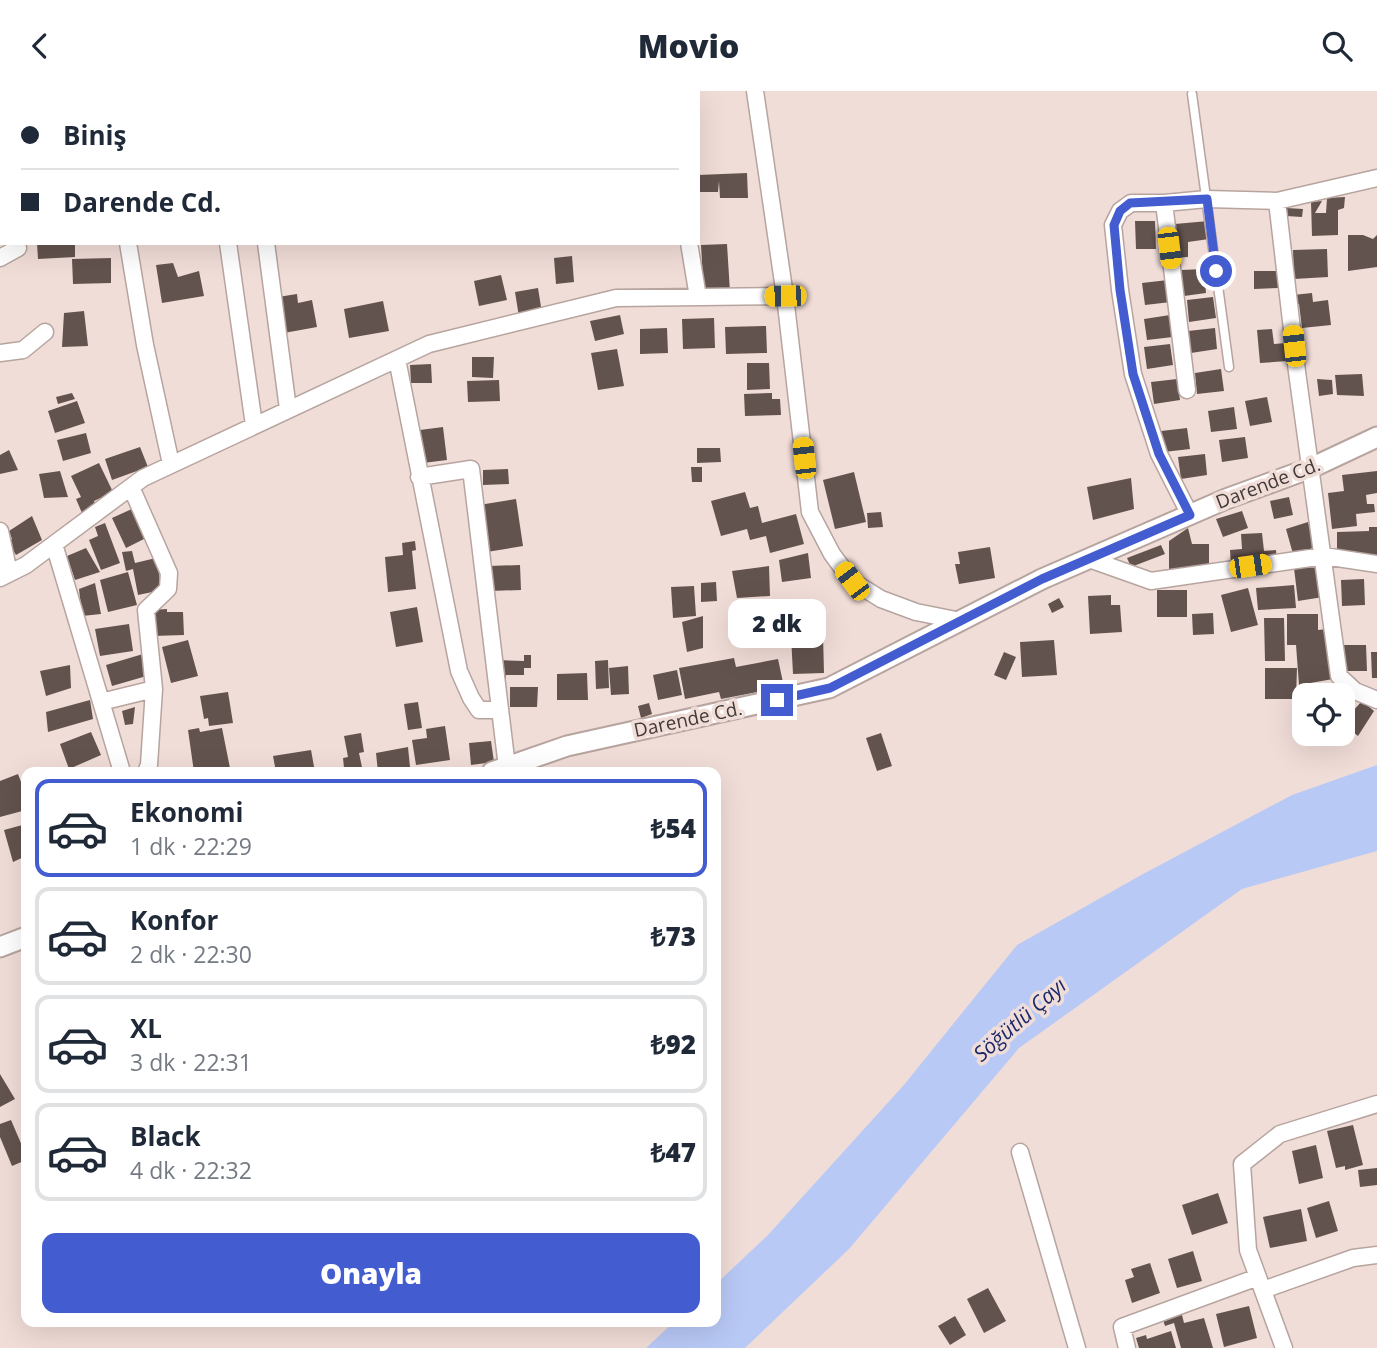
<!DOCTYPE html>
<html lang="tr">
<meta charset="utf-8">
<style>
body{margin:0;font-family:"Open Sans",sans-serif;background:#f2f2f3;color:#1f2937;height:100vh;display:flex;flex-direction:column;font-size:26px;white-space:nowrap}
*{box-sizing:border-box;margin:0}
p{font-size:23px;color:#747a83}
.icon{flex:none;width:38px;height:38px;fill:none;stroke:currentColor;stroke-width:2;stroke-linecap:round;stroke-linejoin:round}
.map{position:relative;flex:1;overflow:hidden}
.drawer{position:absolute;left:21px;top:676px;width:700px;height:560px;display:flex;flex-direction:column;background:#fff;border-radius:14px;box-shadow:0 7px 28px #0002}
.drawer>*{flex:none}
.banner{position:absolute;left:0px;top:0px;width:700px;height:154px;box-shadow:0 7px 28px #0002;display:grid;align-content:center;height:154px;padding:0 21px;background:#fff}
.tools{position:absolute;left:1292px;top:592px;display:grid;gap:14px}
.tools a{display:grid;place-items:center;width:63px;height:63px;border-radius:14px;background:#fff;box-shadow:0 7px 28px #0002;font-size:35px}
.end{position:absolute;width:32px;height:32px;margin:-16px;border:9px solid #435cd0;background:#fff;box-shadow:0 0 0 4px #fff}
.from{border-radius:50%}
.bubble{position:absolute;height:49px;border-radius:14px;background:#fff;box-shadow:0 7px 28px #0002;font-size:23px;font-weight:800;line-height:49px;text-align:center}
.car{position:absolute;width:21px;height:42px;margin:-21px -10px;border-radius:9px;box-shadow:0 0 5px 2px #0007;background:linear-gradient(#f5c518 24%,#345 0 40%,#f5c518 0 76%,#345 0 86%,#f5c518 0)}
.banner b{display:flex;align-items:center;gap:24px;height:66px;font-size:26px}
.banner b+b{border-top:2px solid #e0e1e3}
.banner i{width:18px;height:18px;background:#1f2937}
ul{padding:12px 0 0;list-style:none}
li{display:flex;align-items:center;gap:21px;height:98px;margin:0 14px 10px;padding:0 7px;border:4px solid #e0e1e3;border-radius:14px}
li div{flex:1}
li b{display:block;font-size:26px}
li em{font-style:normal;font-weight:800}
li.active{border-color:#435cd0}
li>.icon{width:63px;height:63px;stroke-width:1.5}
.action{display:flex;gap:14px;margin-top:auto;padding:14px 21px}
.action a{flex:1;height:80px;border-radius:14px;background:#435cd0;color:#fff;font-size:28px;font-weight:800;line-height:80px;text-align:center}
header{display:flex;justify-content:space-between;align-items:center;height:91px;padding:0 21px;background:#fff;font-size:32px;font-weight:800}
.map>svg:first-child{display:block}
</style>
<header><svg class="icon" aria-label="back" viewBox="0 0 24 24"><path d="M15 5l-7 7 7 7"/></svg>Movio<svg class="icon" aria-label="search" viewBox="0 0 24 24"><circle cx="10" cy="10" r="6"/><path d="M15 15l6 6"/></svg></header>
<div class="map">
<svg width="1377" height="1257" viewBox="0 0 1377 1257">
<rect width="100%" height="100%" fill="#f1ddd8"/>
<path fill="#b9c9f6" d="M1377,674V760L1242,798L1019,957L849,1158L745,1257H646L675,1230H716V1193L767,1145L903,995L1017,854L1143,783L1292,704Z"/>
<path fill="#63534f" d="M747,82L748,107H720L719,90L718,101H698V84Z
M1345,106L1344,117L1338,119V144L1312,145L1311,111L1322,110L1315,122H1326L1327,107Z
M1286,117L1303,118L1302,126L1286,125Z
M1135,130H1155L1156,158H1136Z
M1208,130L1209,148L1188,151V166L1174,167L1175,133Z
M1348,144H1363L1373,148L1377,144V176L1348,180Z
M37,152H75V166L38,168Z
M727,153L730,201L700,203L703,188L701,154Z
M1327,158L1328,186L1294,188L1293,159Z
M572,165L574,191L556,193L554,167Z
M111,167V192L73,193L72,168Z
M173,172L178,186L199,180L204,205L162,212L156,174Z
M1204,178L1206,202L1184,205L1181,179Z
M1254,180H1278L1279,197L1254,198Z
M501,184L507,209L479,215L474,190Z
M1168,189L1171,211L1145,214L1142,192Z
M538,197L542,222L519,226L515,201Z
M1312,202L1313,211L1328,209L1331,234L1302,237L1299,213H1294L1293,204Z
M297,203L298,212L312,209L317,236L284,242L278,206Z
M1213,206L1216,227L1189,231L1187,209Z
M383,210L389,240L349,247L344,218Z
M84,220L88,255L62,256L64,222Z
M620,224L624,243L595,250L590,230Z
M1170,224L1173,246L1147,249L1144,228Z
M714,227L715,257L683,258L682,228Z
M766,235L767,262L726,263L725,236Z
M667,237L668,262L640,263V238Z
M1215,237L1217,258L1191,262L1188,240Z
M1272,238L1274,253L1286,252L1288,270L1260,272L1257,239Z
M1170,253L1173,274L1147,278L1144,256Z
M617,258L624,295L598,299L591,262Z
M472,266H494L493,287L472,286Z
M747,272H769L770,298L747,299Z
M431,273L432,292H411L410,274Z
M1221,278L1224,300L1197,303L1195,282Z
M1362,283L1364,305L1337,304L1335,284Z
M1177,288L1180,309L1154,313L1151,291Z
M1317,288L1332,289L1333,303L1319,305Z
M499,289L500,310L468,311L467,290Z
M72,302L75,308L58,313L56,306Z
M772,302V308H780L781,324L745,325L744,303Z
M1267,306L1272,331L1250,335L1245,310Z
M77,310L85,332L55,342L48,320Z
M1234,316L1237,338L1211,341L1208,320Z
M443,336L447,369L423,372L420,339Z
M1187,337L1190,358L1164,361L1161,340Z
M86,342L91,362L63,370L57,349Z
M1245,346L1248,367L1222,371L1219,349Z
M140,356L148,376L112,389L105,368Z
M697,357H720L721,371L697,372Z
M9,359L18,379L0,383V364Z
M1205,363L1207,384L1181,388L1178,366Z
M99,372L113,401L94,410L96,416L82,422L76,408L81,406L71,385Z
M691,376H702V391H692Z
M508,378L509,393L483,394V379Z
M60,380L68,406L44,407L39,383Z
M1377,380V402L1366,404L1367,413H1374L1375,421L1356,423L1357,435L1332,438L1328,402L1344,400L1342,384Z
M854,381L866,431L835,438L823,389Z
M1131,387L1134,418L1093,429L1087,396Z
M745,401L750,417L758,415L762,432L796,423L804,453L770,462L766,445L750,449L747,438L721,445L711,410Z
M1289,406L1293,424L1274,428L1270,410Z
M516,408L523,455L487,461L479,414Z
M134,417L148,446L126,457L112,427Z
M1242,420L1248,437L1223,446L1216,428Z
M881,421L883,436L868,437L867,422Z
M32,425L42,449L16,464L7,450L12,448L9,440Z
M1308,431L1316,456L1293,463L1286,438Z
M105,432L120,472L101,479L89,449L98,445L95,436Z
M1369,436H1377V466L1337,467V441L1369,440Z
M1188,437L1192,453H1209V477L1169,478V450Z
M1262,442L1264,460L1276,459L1277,470L1231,474L1230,459L1242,458L1241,443Z
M415,450L416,459L412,460L416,498L388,501L385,466L403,464L402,452Z
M1161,454L1165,463L1131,476L1127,467Z
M990,456L995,487L959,493L955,473H960L958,461Z
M86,457L100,481L75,489L67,465Z
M132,460L135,472L156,467L162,499L138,504L133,478L126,480L122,461Z
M808,462L811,487L782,491L779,469Z
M1319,473L1323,506L1298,510L1294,477Z
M520,474L521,499L490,500L489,475Z
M769,475L770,505L737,507L732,480Z
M128,481L137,514L108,521L100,489Z
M1364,488L1365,514L1342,515L1341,489Z
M716,491L717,510L701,511V492Z
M95,492L101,523L82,525L79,498Z
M1294,494L1296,517L1258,519L1256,497Z
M694,495L696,525L673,527L671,496Z
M1248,497L1258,534L1231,541L1221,504Z
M1157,499H1187V526H1157Z
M1111,504V514H1120L1122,541L1090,543L1088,505Z
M1059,507L1064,516L1052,522L1048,513Z
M417,516L423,551L396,556L390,521Z
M167,518V521H183L184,544L153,545L152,519Z
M1213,522L1214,543L1193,544L1192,523Z
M1287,523H1318V539L1327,538L1333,588L1299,594L1296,554H1287Z
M703,525V557L687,561L682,531Z
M751,525L754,548L730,551L728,527Z
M1264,527H1284L1285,570H1265Z
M129,533L133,560L100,565L95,538Z
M775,536L777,546L759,549L757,538Z
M823,544L824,582L793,583L791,545Z
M188,549L198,585L171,592L162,556Z
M1054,549L1057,584L1022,586L1020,551Z
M1344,554H1366L1367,580H1344Z
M1004,561L1016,566L1006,589L994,584Z
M1371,561H1377V587H1372Z
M143,563L150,584L112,595L106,574Z
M524,564H531V577H524V584H506V591H496L497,569L524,570Z
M734,567L736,576L778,568L784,596L721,608L719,601L685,608L679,577Z
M608,569L609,597L596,598L595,570Z
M70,574L71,597L46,605L40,580Z
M628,575L629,603L611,604L609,577Z
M1265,577H1297L1296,608H1265Z
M677,579L682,604L658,609L653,584Z
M587,582L588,609H557V583Z
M510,596H538L537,616H510Z
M228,601L233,632L209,635L208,627L204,628L200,605Z
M90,609L93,628L48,641L46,621Z
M1362,610L1374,620L1358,645L1342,632Z
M418,611L422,637L408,639L404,613Z
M649,612L652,623L641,627L638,615Z
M135,616L133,633L125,634L122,620Z
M445,635L450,669L416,674L412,649L427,647L426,638Z
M199,637L200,641L222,637L230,677L194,681L188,639Z
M91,641L101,664L69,678L60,653Z
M361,642L364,661L359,662L363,681H328L344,677L343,667L348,666L344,645Z
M881,642L892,675L877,680L866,647Z
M491,650L494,671L471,674L469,652Z
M408,656L410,676L378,681L376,662Z
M311,659L315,681H276L273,665Z
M18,683L26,704V719L0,726V690Z
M26,733V765L13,771L4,739Z
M0,983L15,1008L0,1016Z
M11,1029L26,1064V1069L12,1075L0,1046V1033Z
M1353,1034L1363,1074L1345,1079V1075L1336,1077L1327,1040Z
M1316,1054L1323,1087L1299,1093L1292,1060Z
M1377,1077V1094L1360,1096L1358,1079Z
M1218,1102L1228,1132L1192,1144L1182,1114Z
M1329,1110L1338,1140L1316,1147L1307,1117Z
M1301,1118L1307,1150L1270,1157L1263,1126Z
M1193,1160L1202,1190L1177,1197L1168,1168Z
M1150,1172L1160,1202L1132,1212L1125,1189L1134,1186L1131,1178Z
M988,1197L1006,1230L984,1242L967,1208Z
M1249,1215L1257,1247L1224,1256L1216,1223Z
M1181,1220L1184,1232L1204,1227L1213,1257H1181L1174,1232L1165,1235L1162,1226Z
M955,1225L966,1244L950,1254L938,1235Z
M1171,1240L1176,1257H1139L1136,1247L1146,1244L1147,1248Z"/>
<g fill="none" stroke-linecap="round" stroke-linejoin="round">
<defs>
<path id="service" d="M1192,3L1229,276"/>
<path id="minor" d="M177,0V2
M247,0V2
M755,0L785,205L810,421L832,463L852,490L881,508L916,521L961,530
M232,2L233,0
M1277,110L1297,281L1339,585L1355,600L1377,609
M1164,112H1131L1120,120L1113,134L1120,199L1133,283L1159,363L1190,424
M128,152L145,254L171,373
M228,152L254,334
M266,152L288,318
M689,152L698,206
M0,167L18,157
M0,262L23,259L45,241
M397,268L459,580L471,607L479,619H499
M1187,299L1164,112L1207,108L1277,110L1377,87
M419,386L471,378L507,676
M0,440L9,482
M54,453L122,681
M1089,468L1151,490L1324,465L1377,473
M0,487L26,474L143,387L429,253L616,207L785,205
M101,611L154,598L146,519L168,498L169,482L131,396
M146,681L149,674L154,598
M1020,1061L1077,1257
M1263,1199L1353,1167L1377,1164
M1127,1257L1122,1236L1258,1186
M1284,1257L1248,1159L1242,1073L1280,1043L1377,1013"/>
<path id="tertiary" d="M492,681L567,655L829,597L1042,488L1226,408L1311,377L1377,346
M0,856L26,846"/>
</defs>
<use href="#service" stroke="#b7a49f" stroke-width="11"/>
<use href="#minor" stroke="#b7a49f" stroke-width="19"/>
<use href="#tertiary" stroke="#b7a49f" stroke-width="23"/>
<use href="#service" stroke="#fff" stroke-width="8"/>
<use href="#minor" stroke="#fff" stroke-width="16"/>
<use href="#tertiary" stroke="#fff" stroke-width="19"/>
</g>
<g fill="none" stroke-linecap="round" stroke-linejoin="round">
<path stroke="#435cd0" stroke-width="9" d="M777,609L830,597L1042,488L1190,424L1159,363L1133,283L1120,199L1114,134L1120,120L1130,112L1207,108L1216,180"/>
</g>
<g text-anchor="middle" stroke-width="7" stroke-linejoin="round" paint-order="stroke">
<g font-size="19" fill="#423a38" stroke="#f1ddd8">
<text transform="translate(1268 392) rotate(-21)" y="7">Darende Cd.</text>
<text transform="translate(688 628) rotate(-12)" y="7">Darende Cd.</text>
</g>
<g font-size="21" font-style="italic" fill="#1c2969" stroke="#f1ddd8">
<text transform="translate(1020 929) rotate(-41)" y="7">Söğütlü Çayı</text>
</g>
</g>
</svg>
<div class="tools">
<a><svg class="icon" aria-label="locate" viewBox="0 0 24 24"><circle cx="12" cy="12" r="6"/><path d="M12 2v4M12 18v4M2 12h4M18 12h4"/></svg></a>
</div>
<i class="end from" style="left:1216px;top:180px"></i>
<i class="end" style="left:777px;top:609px"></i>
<div class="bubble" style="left:728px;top:508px;width:98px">2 dk</div>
<i class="car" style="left:1169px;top:157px;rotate:173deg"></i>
<i class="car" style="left:785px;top:205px;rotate:269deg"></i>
<i class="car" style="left:1294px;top:255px;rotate:354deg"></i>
<i class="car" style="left:804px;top:367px;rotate:354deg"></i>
<i class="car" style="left:1250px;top:475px;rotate:82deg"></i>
<i class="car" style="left:852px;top:490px;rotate:323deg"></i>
<div class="banner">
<b><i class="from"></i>Biniş</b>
<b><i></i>Darende Cd.</b>
</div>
<section class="drawer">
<ul>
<li class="active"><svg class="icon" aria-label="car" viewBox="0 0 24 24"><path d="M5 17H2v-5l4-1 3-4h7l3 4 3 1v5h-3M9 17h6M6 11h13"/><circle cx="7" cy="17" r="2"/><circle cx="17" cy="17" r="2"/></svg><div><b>Ekonomi</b><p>1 dk · 22:29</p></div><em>₺54</em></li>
<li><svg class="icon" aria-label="car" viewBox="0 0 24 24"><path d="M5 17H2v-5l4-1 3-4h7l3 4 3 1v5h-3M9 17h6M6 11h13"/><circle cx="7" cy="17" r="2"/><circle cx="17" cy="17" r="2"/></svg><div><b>Konfor</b><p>2 dk · 22:30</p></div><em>₺73</em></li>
<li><svg class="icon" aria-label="car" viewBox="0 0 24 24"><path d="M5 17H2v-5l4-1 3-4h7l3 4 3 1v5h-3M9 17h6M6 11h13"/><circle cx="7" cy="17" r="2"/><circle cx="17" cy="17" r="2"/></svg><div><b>XL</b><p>3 dk · 22:31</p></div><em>₺92</em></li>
<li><svg class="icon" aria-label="car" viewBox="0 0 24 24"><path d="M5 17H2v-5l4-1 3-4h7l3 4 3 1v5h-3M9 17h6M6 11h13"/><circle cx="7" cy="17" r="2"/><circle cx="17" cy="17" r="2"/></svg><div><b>Black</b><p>4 dk · 22:32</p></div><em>₺47</em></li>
</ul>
<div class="action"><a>Onayla</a></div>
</section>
</div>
